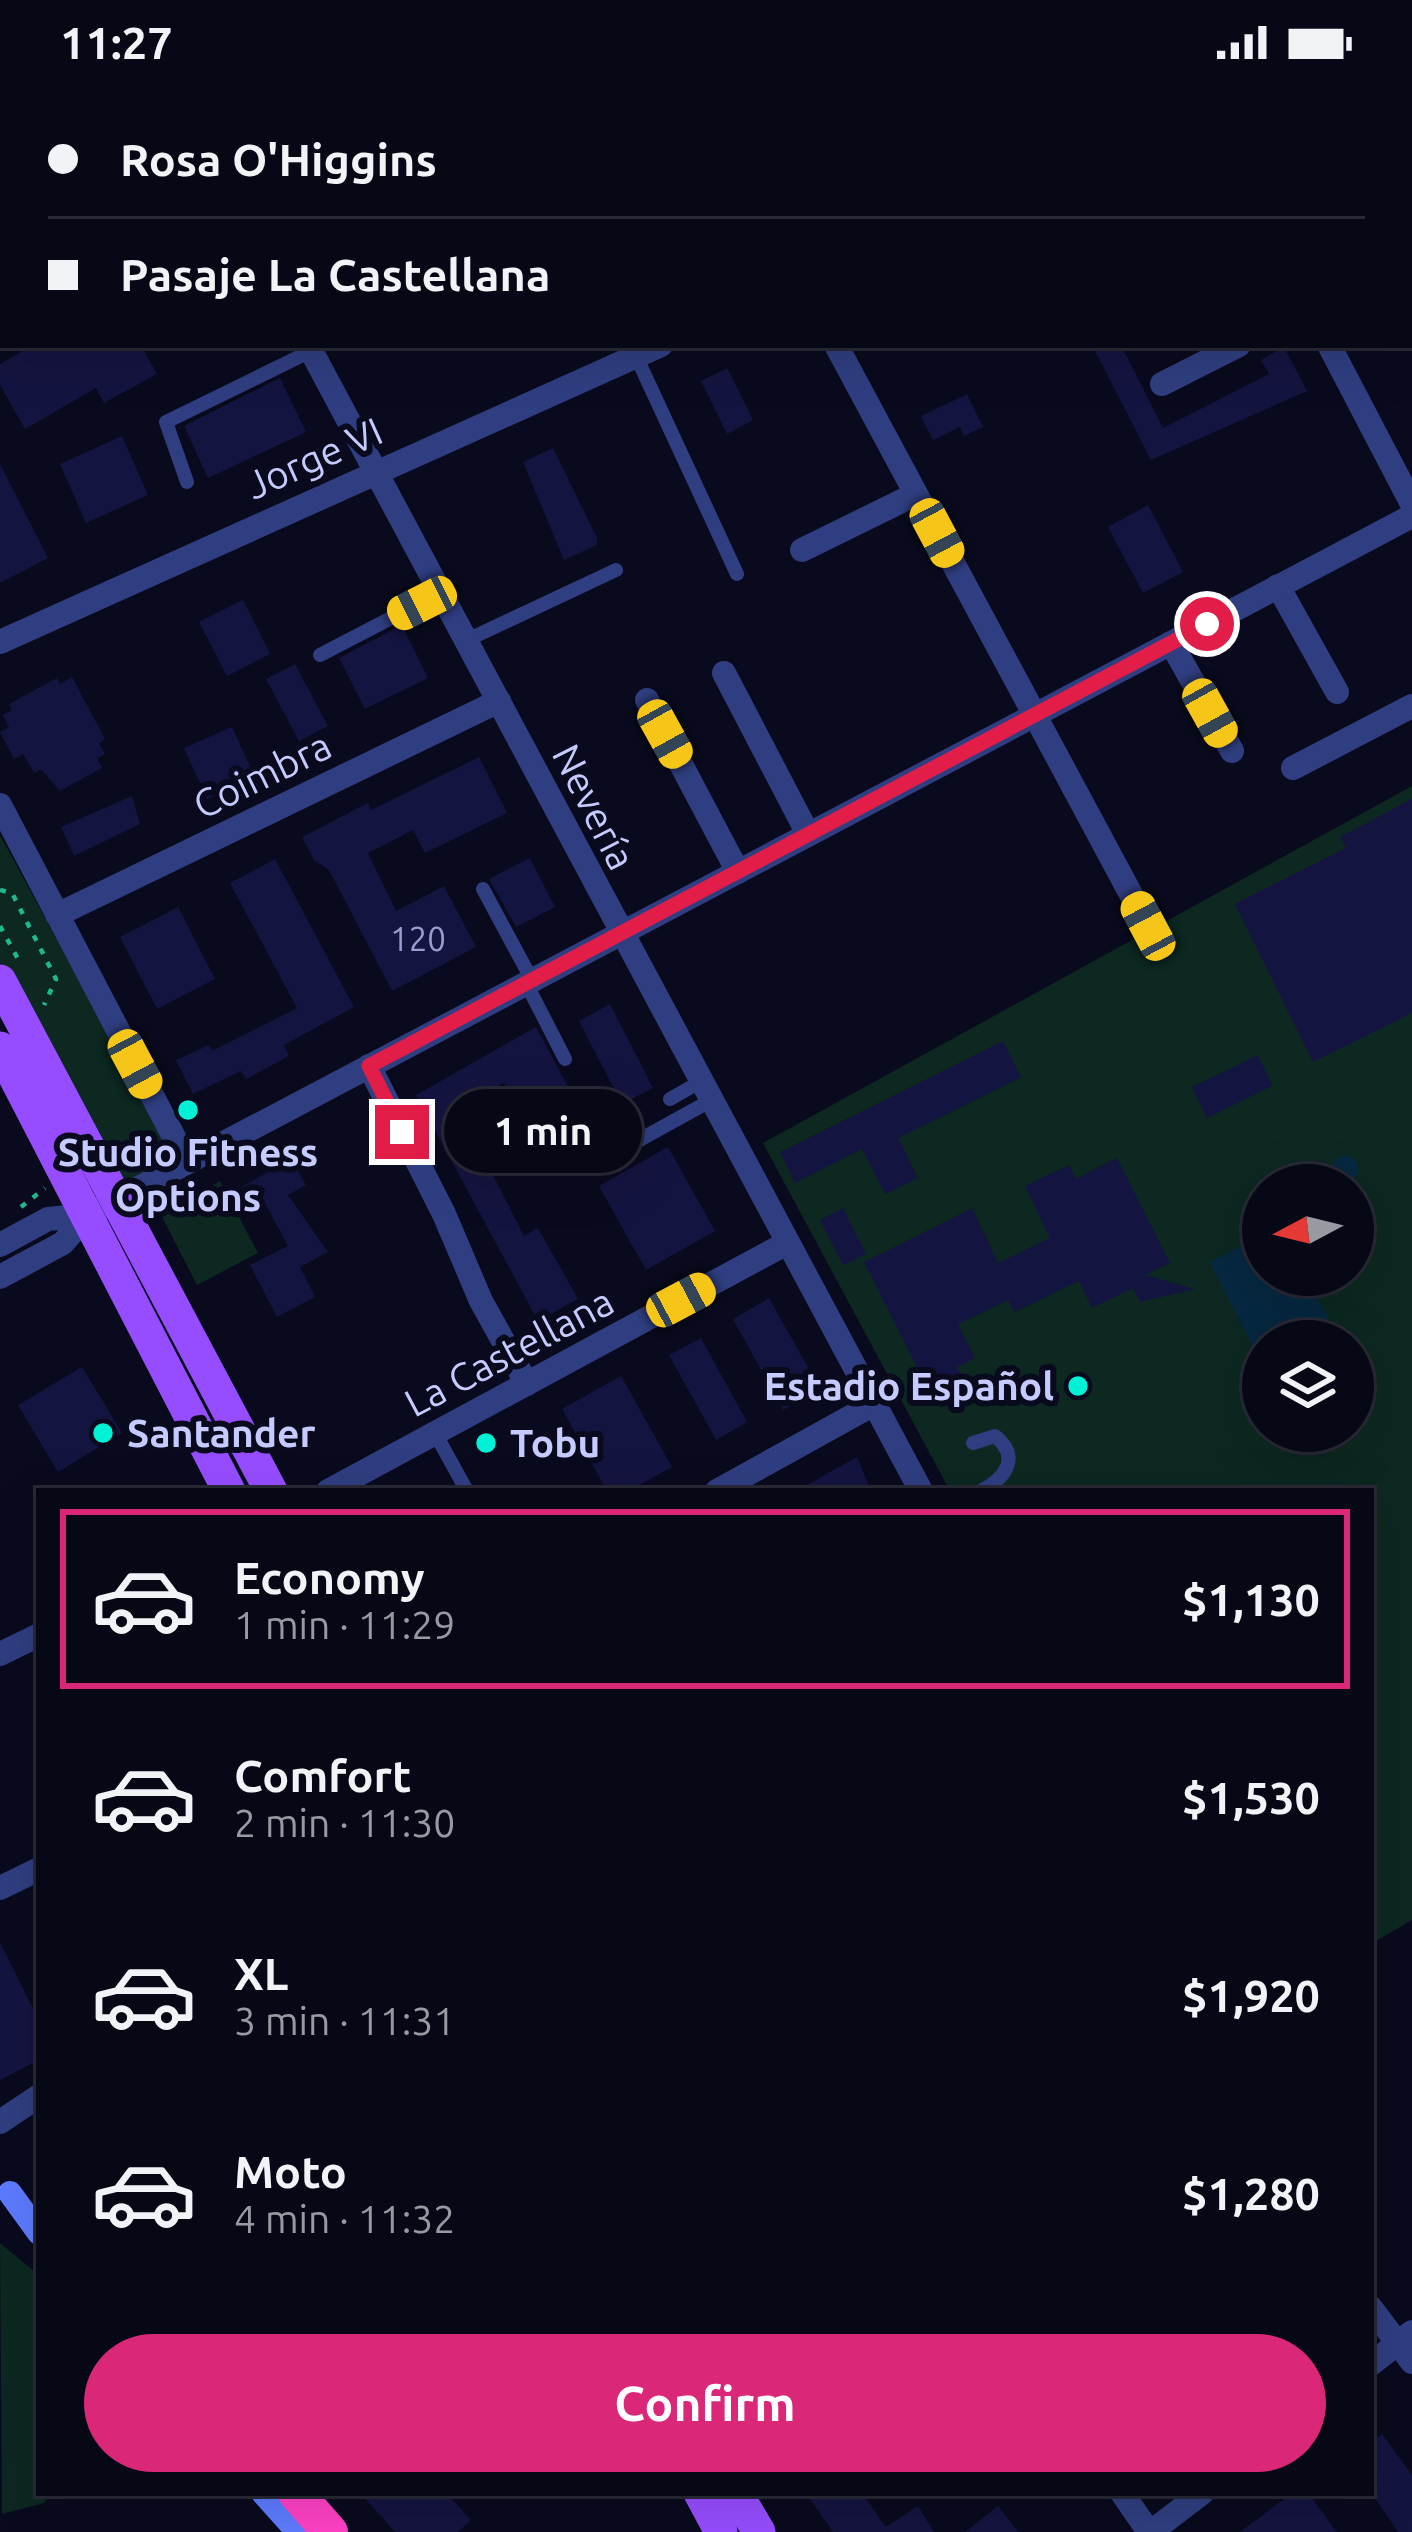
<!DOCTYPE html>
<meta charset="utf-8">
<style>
body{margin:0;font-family:Ubuntu,sans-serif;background:#151623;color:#f1f3f6;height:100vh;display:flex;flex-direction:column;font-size:45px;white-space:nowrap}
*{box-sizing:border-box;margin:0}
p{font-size:39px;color:#989aa1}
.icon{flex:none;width:66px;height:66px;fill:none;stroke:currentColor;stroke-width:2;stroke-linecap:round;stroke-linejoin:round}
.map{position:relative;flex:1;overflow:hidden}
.panel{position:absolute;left:36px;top:1404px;width:1338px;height:1008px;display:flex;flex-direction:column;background:#070816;border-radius:0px;box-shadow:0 12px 48px #0002,0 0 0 3px #282935}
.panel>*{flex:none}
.top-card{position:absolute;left:0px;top:0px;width:1413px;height:264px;box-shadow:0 12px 48px #0002,0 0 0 3px #282935;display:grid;align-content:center;height:264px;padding:0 48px;background:#070816}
.needle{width:78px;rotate:263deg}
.buttons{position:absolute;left:1242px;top:1080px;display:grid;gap:24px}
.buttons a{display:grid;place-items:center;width:132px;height:132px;border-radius:50%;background:#070816;box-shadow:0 12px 48px #0002,0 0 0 3px #282935;font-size:60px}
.end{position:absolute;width:54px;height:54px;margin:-27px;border:15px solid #e11d48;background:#fff;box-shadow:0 0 0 6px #fff}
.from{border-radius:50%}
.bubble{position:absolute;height:84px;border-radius:42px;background:#070816;box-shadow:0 12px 48px #0002,0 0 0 3px #282935;font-size:39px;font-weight:700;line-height:84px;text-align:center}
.car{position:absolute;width:36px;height:72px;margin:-36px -18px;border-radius:15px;box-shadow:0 0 9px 3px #0007;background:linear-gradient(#f5c518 24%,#345 0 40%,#f5c518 0 76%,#345 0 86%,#f5c518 0)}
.top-card b{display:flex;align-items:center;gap:42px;height:114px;font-size:45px}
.top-card b+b{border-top:3px solid #282935}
.top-card i{width:30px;height:30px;background:#f1f3f6}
ul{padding:21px 0 0;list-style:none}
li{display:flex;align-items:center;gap:36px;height:180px;margin:0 24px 18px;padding:0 24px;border:6px solid transparent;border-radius:0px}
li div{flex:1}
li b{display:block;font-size:45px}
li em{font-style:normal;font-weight:700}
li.current{border-color:#db2777}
li>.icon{width:108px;height:108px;stroke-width:1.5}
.cta{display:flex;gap:24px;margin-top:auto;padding:24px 48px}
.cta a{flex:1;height:138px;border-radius:72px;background:#db2777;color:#fff;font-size:48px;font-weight:700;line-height:138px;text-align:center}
.status{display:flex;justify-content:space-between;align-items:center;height:84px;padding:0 60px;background:#070816;direction:ltr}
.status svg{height:33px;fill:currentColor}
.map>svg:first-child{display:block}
</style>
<div class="status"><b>11:27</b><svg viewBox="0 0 49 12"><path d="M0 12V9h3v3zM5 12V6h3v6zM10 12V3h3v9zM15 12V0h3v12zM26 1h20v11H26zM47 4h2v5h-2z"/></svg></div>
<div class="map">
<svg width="1412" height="2448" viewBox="0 0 1412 2448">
<rect width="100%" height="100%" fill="#090a1d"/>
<path fill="#0c2821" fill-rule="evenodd" d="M1412,702V1836L1371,1860V1407H950L763,1059ZM1263,1101H1353V1191H1263ZM1263,1257H1353V1347H1263Z
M0,751L170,1064L168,1075L127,1097L115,1092L0,878Z
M220,1097L258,1169L197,1201L160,1129Z
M0,2159L39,2191V2409H51L44,2419L2,2430Z"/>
<path fill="#062840" d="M1332 1085a13 13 0 1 1 26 0a13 13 0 1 1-26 0Z
M1263,1151V1191H1306L1330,1238L1293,1257H1263L1259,1275L1210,1178Z"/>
<path fill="#141440" d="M33,261H141L157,290L104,319L96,304L25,345L0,301V280Z
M1106,261H1121L1163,344L1269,290L1261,276L1284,263L1307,307L1151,376L1095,267Z
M727,284L753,336L727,350L701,297Z
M280,294L306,348L208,394L184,342Z
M967,310L983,343L964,352L960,343L933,356L921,332Z
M122,352L148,411L86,439L60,380Z
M553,364L597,454V461L564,476L523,378Z
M0,380L48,474L0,499Z
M1148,421L1183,488L1143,509L1108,443Z
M243,516L270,570L227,592L199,538Z
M402,541L428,594L365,625L339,574Z
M295,580L328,642L299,657L266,595Z
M72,593L105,655L99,659L105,670L97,674L102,684L60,707L41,685L34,689L23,670L14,675L0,648L9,643L3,631L12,626L9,620L57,594L60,600Z
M232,643L255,693L207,715L184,664Z
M479,673L507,729L425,769L413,746L368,769L396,827L444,802L476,863L392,907L329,786L314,776L302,753L368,719L371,726Z
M132,712L140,740L74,772L61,743Z
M1412,715V929L1313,978L1235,820L1346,764L1340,753Z
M530,774L555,823L516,843L489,795Z
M275,775L354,923L284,961L289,972L246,995L241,987L193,1010L176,976L209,961L212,967L297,924L230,799Z
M178,823L215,895L157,925L120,853Z
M610,920L653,1004L622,1020L579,937Z
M536,943L588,1040L538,1066L504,999L458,1022L524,1152L538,1144L578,1215L538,1237L416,1011Z
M1003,957L1021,993L898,1054L918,1094L885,1110L862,1065L795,1099L780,1068Z
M1258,971L1272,1002L1207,1034L1192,1003Z
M668,1063L715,1147L646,1186L599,1102Z
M1117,1074L1170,1179L1145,1191L1195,1205L1140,1218L1133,1204L1092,1224L1079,1197L1014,1228L1008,1216L958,1240L975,1274L957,1283L967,1303L935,1319L864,1178L972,1124L998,1179L1050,1154L1025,1102L1069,1081L1076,1095Z
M291,1075L306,1101L288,1111L328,1168L300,1183L315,1213L277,1233L250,1181L288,1162L266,1121L254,1128L240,1104Z
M843,1124L866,1170L843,1181L820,1136Z
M769,1214L820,1305L783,1326L733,1235Z
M701,1254L747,1338L716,1356L669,1271Z
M82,1283L122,1349L58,1388L18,1321Z
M621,1292L672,1383L629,1407H607L562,1325Z
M857,1373L871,1407H797L828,1389Z
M0,1858L39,1937V1976L0,1996Z
M1382,2350L1412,2391V2448H1398L1371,2408V2358Z
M360,2409H446L471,2436L458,2448H395Z
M819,2409H862L886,2443L918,2422L934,2448H833L810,2415Z
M1292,2409H1308L1337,2448H1240Z
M998,2422L1018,2448H965Z"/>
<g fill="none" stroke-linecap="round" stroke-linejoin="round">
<path stroke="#20b88f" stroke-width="4.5" stroke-dasharray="6 9" stroke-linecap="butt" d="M0,806L12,809L56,895L44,921
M0,842L18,875
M21,1123L45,1104"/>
<path stroke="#2f3e81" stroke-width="14" d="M3,0L5,3
M636,272L737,490
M187,398L166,338L311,267
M467,556L616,486
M320,571L441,508
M483,805L532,896
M526,899L565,975
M670,1015L700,998
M632,1060L710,1017
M435,1349L467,1407
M973,1359L995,1352C1022,1374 1004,1395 981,1407"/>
<path stroke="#2f3e81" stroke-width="24" d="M436,0L437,3
M577,0L579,3
M604,3L612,0
M0,240L3,239
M836,261L1148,842
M1162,300L1239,261
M802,466L916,410
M1278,502L1337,608
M1171,559L1232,667
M724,589L808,750
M647,616L738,788
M1293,684L1412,622
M0,721L187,1078
M57,831L499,617
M369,982L444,1130L481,1217L527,1300
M328,1407L787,1159
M717,1407L874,1320
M0,1570L39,1551
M0,1804L39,1785
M0,2038L39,2012
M1122,2409L1149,2448"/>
<path stroke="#2f3e81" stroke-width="24" d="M181,0L182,3
M1195,0L1196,3
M1249,3L1256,0
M1410,176L1412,175
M308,261L921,1407
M1329,261L1412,420
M0,558L661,261
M0,1161L48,1135L87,1131L118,1115L1412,432
M0,1193L63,1159L87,1131
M1371,2224L1412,2278
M1371,2280L1412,2248
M1151,2448L1202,2409"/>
<path stroke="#5d7bff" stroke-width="24" d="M10,2109L39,2149
M263,2409L298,2448"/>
<path stroke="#964dff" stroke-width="33" d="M0,897L271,1407
M0,964L229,1407
M700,2409L721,2448
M736,2409L759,2448"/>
<path stroke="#ff41c5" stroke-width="36" d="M296,2409L330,2448"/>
</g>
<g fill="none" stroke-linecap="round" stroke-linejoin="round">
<path stroke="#e11d48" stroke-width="15" d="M402,1048L369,982L1207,540"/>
</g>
<g fill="#00f1d5" stroke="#090a1d" stroke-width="4.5">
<circle cx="188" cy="1026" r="12"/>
<circle cx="1078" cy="1302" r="12"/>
<circle cx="103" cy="1349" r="12"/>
<circle cx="486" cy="1359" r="12"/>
</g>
<g text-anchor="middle" stroke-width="12" stroke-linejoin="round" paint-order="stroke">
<g font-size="33" fill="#9a9dcf">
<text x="418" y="867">120</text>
</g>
<g font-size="39" fill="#c6cbff" stroke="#090a1d">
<text transform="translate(314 374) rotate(-24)" y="14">Jorge VI</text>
<text transform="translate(262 691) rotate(-26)" y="14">Coimbra</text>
<text transform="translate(594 723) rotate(63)" y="14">Nevería</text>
<text transform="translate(509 1268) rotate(-28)" y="14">La Castellana</text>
</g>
<g font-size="39" font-weight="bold" fill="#c6cbff" stroke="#090a1d" text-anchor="start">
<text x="188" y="1082" text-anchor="middle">Studio Fitness<tspan x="188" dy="45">Options</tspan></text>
<text x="1054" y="1316" text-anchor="end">Estadio Español</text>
<text x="127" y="1363">Santander</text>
<text x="510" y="1373">Tobu</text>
</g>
</g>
</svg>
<div class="buttons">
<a><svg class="needle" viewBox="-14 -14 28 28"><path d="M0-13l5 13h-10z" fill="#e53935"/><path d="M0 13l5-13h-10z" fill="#989aa1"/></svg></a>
<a><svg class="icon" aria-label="layers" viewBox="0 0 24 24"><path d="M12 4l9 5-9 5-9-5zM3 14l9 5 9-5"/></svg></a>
</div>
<i class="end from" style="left:1207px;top:540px"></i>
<i class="end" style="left:402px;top:1048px"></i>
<div class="bubble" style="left:444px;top:1005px;width:198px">1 min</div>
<i class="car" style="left:937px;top:449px;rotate:152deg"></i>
<i class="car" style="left:422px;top:519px;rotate:243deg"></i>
<i class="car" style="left:1210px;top:629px;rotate:151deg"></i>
<i class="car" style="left:665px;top:650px;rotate:151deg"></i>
<i class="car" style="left:1148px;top:842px;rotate:332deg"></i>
<i class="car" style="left:135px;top:980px;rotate:152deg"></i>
<i class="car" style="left:681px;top:1216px;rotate:62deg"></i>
<div class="top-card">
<b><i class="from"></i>Rosa O'Higgins</b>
<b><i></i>Pasaje La Castellana</b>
</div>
<section class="panel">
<ul>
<li class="current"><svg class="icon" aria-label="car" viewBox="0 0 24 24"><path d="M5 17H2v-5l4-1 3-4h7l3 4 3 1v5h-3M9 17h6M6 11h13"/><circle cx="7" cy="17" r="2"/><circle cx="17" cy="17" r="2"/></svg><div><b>Economy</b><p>1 min · 11:29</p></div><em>$1,130</em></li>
<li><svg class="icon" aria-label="car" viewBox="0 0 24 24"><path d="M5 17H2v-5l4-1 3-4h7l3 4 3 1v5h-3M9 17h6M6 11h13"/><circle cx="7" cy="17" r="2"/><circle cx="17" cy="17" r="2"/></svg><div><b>Comfort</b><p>2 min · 11:30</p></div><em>$1,530</em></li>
<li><svg class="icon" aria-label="car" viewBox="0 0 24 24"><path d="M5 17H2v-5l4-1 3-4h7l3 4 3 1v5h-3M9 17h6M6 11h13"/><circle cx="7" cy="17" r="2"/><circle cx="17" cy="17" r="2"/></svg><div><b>XL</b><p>3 min · 11:31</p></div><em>$1,920</em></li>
<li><svg class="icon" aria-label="car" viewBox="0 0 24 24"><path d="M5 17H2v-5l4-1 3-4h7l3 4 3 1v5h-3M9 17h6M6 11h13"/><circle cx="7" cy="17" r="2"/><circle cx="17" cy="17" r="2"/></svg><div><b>Moto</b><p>4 min · 11:32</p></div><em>$1,280</em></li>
</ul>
<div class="cta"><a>Confirm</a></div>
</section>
</div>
